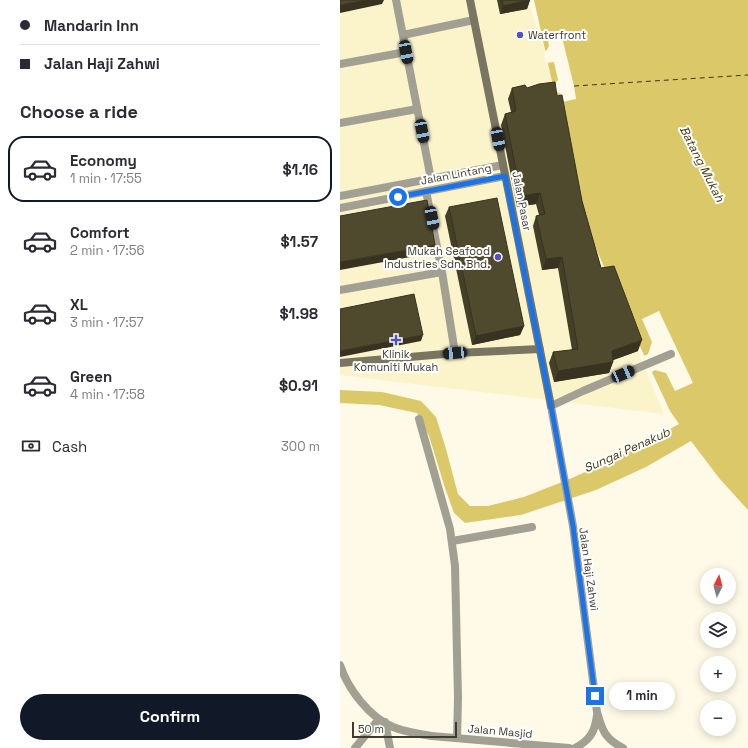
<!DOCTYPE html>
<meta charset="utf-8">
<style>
body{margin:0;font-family:"Space Grotesk",sans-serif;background:#f7f7f7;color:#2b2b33;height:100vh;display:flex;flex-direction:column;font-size:15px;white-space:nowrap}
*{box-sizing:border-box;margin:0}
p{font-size:13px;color:#7c7c81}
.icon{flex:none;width:22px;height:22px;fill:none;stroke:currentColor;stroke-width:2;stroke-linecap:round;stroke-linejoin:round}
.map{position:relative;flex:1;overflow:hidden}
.side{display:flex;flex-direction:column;background:#fff;width:340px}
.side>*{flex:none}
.top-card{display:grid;align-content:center;height:88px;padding:0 20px;background:#fff}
.needle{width:26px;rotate:6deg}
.buttons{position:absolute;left:360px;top:568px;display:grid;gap:8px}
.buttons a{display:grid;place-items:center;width:36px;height:36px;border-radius:50%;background:#fff;box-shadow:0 2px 10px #0003;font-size:20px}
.scale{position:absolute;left:12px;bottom:10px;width:105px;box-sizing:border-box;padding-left:4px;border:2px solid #3e3c2f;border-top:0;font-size:11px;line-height:14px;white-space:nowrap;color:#3e3c2f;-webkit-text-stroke:3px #fff;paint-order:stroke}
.end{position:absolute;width:18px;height:18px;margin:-9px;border:5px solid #1a73e8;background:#fff;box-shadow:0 0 0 2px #fff}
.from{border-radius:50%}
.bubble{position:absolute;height:28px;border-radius:14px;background:#fff;box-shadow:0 2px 10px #0003;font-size:13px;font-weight:600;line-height:28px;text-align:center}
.car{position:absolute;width:12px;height:24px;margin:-12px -6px;border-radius:5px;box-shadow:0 0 3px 1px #0007;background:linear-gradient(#222 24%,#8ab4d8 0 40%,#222 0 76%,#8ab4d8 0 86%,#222 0)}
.top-card b{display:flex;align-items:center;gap:14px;height:38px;font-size:15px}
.top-card b+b{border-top:1px solid #e1e1e2}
.top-card i{width:10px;height:10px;background:#2b2b33}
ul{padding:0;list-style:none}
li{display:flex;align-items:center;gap:12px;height:66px;margin:0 8px 6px;padding:0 12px;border:2px solid transparent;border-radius:16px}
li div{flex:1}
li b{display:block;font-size:15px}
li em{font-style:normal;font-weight:600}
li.on{border-color:#111827}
li>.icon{width:36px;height:36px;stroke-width:1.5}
h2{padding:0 20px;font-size:18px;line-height:48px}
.pay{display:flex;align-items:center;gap:10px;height:44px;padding:0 20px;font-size:15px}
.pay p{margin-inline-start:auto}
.cta{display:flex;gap:8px;margin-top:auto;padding:8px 20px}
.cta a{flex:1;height:46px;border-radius:24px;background:#111827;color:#fff;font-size:16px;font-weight:600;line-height:46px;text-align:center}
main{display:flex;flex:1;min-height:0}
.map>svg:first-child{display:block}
</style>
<main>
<section class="side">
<div class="top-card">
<b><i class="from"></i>Mandarin Inn</b>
<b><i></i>Jalan Haji Zahwi</b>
</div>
<h2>Choose a ride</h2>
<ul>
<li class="on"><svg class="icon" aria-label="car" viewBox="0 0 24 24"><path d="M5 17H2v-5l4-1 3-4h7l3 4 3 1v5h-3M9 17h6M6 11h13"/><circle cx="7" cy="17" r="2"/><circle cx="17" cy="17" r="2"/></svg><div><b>Economy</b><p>1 min · 17:55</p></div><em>$1.16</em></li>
<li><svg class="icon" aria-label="car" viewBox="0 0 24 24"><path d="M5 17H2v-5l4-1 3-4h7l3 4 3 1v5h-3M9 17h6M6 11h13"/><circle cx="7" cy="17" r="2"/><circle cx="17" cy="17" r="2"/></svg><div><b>Comfort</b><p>2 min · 17:56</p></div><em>$1.57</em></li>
<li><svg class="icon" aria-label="car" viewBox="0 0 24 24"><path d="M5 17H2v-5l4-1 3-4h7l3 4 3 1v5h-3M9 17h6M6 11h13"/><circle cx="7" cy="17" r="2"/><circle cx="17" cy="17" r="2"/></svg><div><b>XL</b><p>3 min · 17:57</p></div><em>$1.98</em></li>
<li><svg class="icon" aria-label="car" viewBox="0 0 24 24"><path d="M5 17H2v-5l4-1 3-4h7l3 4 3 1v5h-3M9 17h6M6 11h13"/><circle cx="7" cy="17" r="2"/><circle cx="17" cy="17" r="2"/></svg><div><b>Green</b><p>4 min · 17:58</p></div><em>$0.91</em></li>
</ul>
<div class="pay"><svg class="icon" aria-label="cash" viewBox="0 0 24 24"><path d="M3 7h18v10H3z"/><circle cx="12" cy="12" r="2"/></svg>Cash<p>300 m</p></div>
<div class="cta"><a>Confirm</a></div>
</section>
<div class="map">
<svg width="408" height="748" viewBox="0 0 408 748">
<rect width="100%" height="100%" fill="#fefae7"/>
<path fill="#fbf4cb" d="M0,0H188L208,62L241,213L324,414L0,375Z"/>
<path fill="#dbc869" d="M194,0H408V510L379,478L351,441L306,467L256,490L181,515L125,523L114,513L105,488L89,436L77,413L39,405L0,403V390L42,392L81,401L96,417L106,449L118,494L130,506H148L184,497L232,478L280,456L339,424L330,411L285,314L242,217Z"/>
<path fill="#fefae7" d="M221,33L234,86L236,99L222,102L221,94L217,92L213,93V86L218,80L214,62L206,63L204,52L207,50L209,46L207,36Z
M319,311L353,383L335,391L326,373L315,370L312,372L304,356L308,354L312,342L302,319Z"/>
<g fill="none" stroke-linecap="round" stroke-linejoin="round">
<path stroke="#3d350c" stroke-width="1" stroke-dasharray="5 4" stroke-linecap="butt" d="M234,86L408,75"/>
<path stroke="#a2a092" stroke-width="8" d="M56,0L91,179
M63,35L134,20
M0,64L66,52
M0,123L77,109
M0,196L163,165
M0,208L165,176
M102,272L115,353
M0,290L102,272L86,191
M211,406L243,391L331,354
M112,541L192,527"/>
<path stroke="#a2a092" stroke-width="8" d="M211,406L233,526L257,712C262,730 265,739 283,748
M79,419L110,529L115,566L118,698L117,738
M0,665C8,689 29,717 53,727C65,732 79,734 92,736L229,748
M45,722L50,748
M15,748L39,719
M235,748C250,740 255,732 257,715"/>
<path stroke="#797561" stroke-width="8" d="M130,0L178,239L211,406
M0,363L116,353L200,349"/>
</g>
<path fill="#443f27" d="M157,0H190L187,9L160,14Z
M172,88H187L217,96L242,201L261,268L298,351L273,360V362L269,373L214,382L209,363L213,352L232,350L218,268L202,270L193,226L196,216L199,215L196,204L177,207L161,125L165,114L171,112L168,99Z
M109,207L184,326L180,335L132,345L105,216Z"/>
<path fill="#373320" d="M27,0H44L42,4L0,13V5Z
M190,0L187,9L160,14L163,6Z
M200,193L196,204L177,207L181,196Z
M95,245L92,253L0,270V262Z
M222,257L218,268L202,270L206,259Z
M184,326L180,335L132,345L136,336Z
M83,335L81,341L0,357V351Z
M302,340L298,351L268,362L272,351Z
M273,362L269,373L214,382L218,371Z"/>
<path fill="#4f492d" stroke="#373320" d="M0,0H27L0,5Z
M162,0H190L163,6Z
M215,82L217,96L222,95L242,201L261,268L274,266L302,340L272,351L273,362L218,371L213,352L238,349L222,257L206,259L196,216L205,214L200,193L181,196L165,114L176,111L172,88L185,85L187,88L199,84Z
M157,198L184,326L136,336L109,207Z
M87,200L95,245L0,262V216Z
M74,294L83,335L0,351V309Z"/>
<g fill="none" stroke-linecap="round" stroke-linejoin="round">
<path stroke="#1a73e8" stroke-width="5" d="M58,197L165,176L211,406L233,526L255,696"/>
</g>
<g fill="#5250c7" stroke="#fff" stroke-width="1.5">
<circle cx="180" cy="35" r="4"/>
<circle cx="158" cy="257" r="4"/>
<path d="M54 334h4v4h4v4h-4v4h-4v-4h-4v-4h4z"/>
</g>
<g text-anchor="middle" stroke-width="4" stroke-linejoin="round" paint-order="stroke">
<g font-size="11" fill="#3e3c2f" stroke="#fff" text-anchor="start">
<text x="188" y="39">Waterfront</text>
<text x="150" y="255" text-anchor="end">Mukah Seafood<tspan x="150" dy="13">Industries Sdn. Bhd.</tspan></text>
<text x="56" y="358" text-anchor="middle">Klinik<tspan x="56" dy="13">Komuniti Mukah</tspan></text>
</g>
<g font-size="11" fill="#3e3c2f" stroke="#fff">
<text transform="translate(116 174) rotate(-11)" y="4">Jalan Lintang</text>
<text transform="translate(182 201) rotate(79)" y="4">Jalan Pasar</text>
<text transform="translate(249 569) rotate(82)" y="4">Jalan Haji Zahwi</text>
<text transform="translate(160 731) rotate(5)" y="4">Jalan Masjid</text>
</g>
<g font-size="12" font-style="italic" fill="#3d350c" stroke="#fff">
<text transform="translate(362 164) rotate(63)" y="4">Batang Mukah</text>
<text transform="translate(287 450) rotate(-24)" y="4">Sungai Penakub</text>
</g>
</g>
</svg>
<div class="buttons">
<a><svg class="needle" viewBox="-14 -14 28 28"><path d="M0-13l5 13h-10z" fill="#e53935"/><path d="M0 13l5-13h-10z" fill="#7c7c81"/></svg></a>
<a><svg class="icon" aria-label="layers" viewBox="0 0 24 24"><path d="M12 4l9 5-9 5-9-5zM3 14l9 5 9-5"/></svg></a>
<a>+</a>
<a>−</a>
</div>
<div class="scale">50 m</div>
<i class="end from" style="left:58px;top:197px"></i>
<i class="end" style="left:255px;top:696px"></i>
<div class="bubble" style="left:269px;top:682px;width:66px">1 min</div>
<i class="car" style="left:66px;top:52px;rotate:169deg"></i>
<i class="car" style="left:82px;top:131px;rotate:169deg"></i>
<i class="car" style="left:158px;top:139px;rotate:169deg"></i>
<i class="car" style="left:92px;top:218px;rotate:169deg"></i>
<i class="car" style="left:115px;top:353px;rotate:265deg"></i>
<i class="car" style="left:283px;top:374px;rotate:67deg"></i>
</div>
</main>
